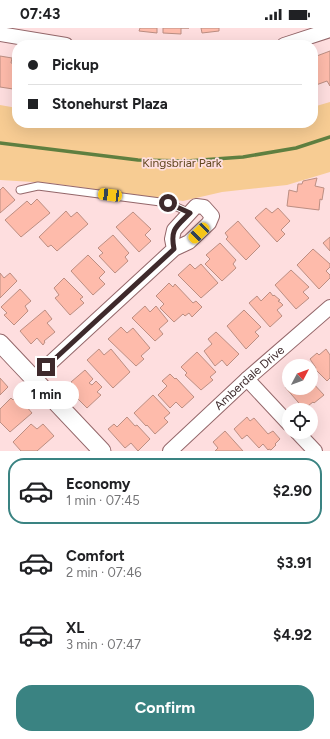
<!DOCTYPE html>
<meta charset="utf-8">
<style>
body{margin:0;font-family:Figtree,sans-serif;background:#f6f6f6;color:#202124;height:100vh;display:flex;flex-direction:column;font-size:15px;white-space:nowrap}
*{box-sizing:border-box;margin:0}
p{font-size:13px;color:#757577}
.icon{flex:none;width:22px;height:22px;fill:none;stroke:currentColor;stroke-width:2;stroke-linecap:round;stroke-linejoin:round}
.map{position:relative;height:423px;overflow:hidden}
.details{display:flex;flex-direction:column;background:#fff;flex:1}
.details>*{flex:none}
.top-card{position:absolute;left:12px;top:12px;width:306px;height:88px;border-radius:16px;box-shadow:0 4px 16px #0002;display:grid;align-content:center;height:88px;padding:0 16px;background:#fff}
.needle{width:26px;rotate:49deg}
.tools{position:absolute;left:282px;top:331px;display:grid;gap:8px}
.tools a{display:grid;place-items:center;width:36px;height:36px;border-radius:50%;background:#fff;box-shadow:0 4px 16px #0002;font-size:20px}
.end{position:absolute;width:18px;height:18px;margin:-9px;border:5px solid #3e2a2c;background:#fff;box-shadow:0 0 0 2px #fff}
.from{border-radius:50%}
.bubble{position:absolute;height:28px;border-radius:14px;background:#fff;box-shadow:0 4px 16px #0002;font-size:13px;font-weight:700;line-height:28px;text-align:center}
.car{position:absolute;width:12px;height:24px;margin:-12px -6px;border-radius:5px;box-shadow:0 0 3px 1px #0007;background:linear-gradient(#f5c518 24%,#345 0 40%,#f5c518 0 76%,#345 0 86%,#f5c518 0)}
.top-card b{display:flex;align-items:center;gap:14px;height:38px;font-size:15px}
.top-card b+b{border-top:1px solid #e0e0e0}
.top-card i{width:10px;height:10px;background:#202124}
ul{padding:7px 0 0;list-style:none}
li{display:flex;align-items:center;gap:12px;height:66px;margin:0 8px 6px;padding:0 8px;border:2px solid transparent;border-radius:16px}
li div{flex:1}
li b{display:block;font-size:15px}
li em{font-style:normal;font-weight:700}
li.on{border-color:#3a8382}
li>.icon{width:36px;height:36px;stroke-width:1.5}
.action{display:flex;gap:8px;margin-top:auto;padding:8px 16px}
.action a{flex:1;height:46px;border-radius:16px;background:#3a8382;color:#fff;font-size:16px;font-weight:700;line-height:46px;text-align:center}
.status{display:flex;justify-content:space-between;align-items:center;height:28px;padding:0 20px;background:#fff;direction:ltr}
.status svg{height:11px;fill:currentColor}
.map>svg:first-child{display:block}
</style>
<div class="status"><b>07:43</b><svg viewBox="0 0 49 12"><path d="M0 12V9h3v3zM5 12V6h3v6zM10 12V3h3v9zM15 12V0h3v12zM26 1h20v11H26zM47 4h2v5h-2z"/></svg></div>
<div class="map">
<svg width="330" height="423" viewBox="0 0 330 423">
<rect width="100%" height="100%" fill="#fededf"/>
<path fill="#f7cc93" d="M330,74V144L287,157L222,164L183,173L50,155L0,152V77L17,80V95H124L149,98L221,97L235,95H313V79Z"/>
<g fill="none" stroke-linecap="round" stroke-linejoin="round">
<path stroke="#5f7f40" stroke-width="3.5" d="M0,115L138,132L187,133L243,129L296,120L330,109"/>
</g>
<path fill="#febbab" stroke="#bc8e82" d="M140,0H157V5L139,3Z
M163,0H189H181V6L163,5Z
M201,0H219V3L202,5Z
M330,23V58L327,53L316,57L313,49V38L316,37L314,29Z
M0,28L12,30L11,35L17,36L13,61L0,59Z
M317,150L315,158L324,160L322,172L320,171L319,182L287,178L289,162L297,164L298,156H302L303,153Z
M3,159L15,172L0,185V162Z
M37,171L50,185L21,209L5,192L27,173L31,177Z
M266,180L272,185L278,180L290,193L281,202L285,206L277,214L255,190Z
M66,183L71,189L77,184L88,196L57,223L51,217L48,219L39,209Z
M133,184L151,201L145,207L151,213L139,224L116,199Z
M238,193L260,218L246,232L226,211L228,209L225,205Z
M113,207L129,225L125,229L128,233L115,245L99,228L103,225L98,220Z
M330,209V223L323,215Z
M220,215L236,232L233,236L236,240L222,253L205,236L210,231L206,227Z
M313,221L330,236V239L326,243L330,247V250L319,261L297,237Z
M88,227L105,244L99,250L105,256L93,267L71,243Z
M190,236L195,241L201,236L218,255L201,270L178,247Z
M291,242L309,259L303,264L309,270L296,281L275,257Z
M0,245L4,250L10,245L17,253L0,270Z
M64,250L83,269L80,271L84,275L70,287L55,270L59,267L54,260Z
M169,255L173,259L175,256L193,275L196,273L202,279L192,289L189,285L185,288L183,286L174,294L160,280L164,276L156,268Z
M20,261L31,273L25,278L28,283L14,297L4,287L7,285L1,279Z
M270,264L273,268L274,267L280,272L278,273L279,274H280L283,277L277,282L282,288L270,299L249,275L257,268L261,273Z
M145,278L150,284L156,278L168,293L159,301L163,306L155,313L132,290Z
M45,282L52,291L47,295L55,304L44,313L45,314L43,317L37,310L31,316L20,303Z
M244,282L261,299L255,304L259,308L246,321L227,298Z
M121,299L127,305L133,300L150,320L141,328L144,331L136,338L108,311Z
M216,304L239,326L227,338L222,332L215,338L204,323L212,316L208,311Z
M99,321L104,327L111,321L130,344L113,360L87,332Z
M326,321L330,327V350L327,353L315,341L316,340L310,331L317,325L319,327Z
M197,324L216,344L210,349L213,352L201,362L185,347L187,345L181,339Z
M85,342L93,351L89,355L92,357L96,353L102,359L97,364L101,367L87,380L70,363L75,358L71,354Z
M170,346L175,351L176,350L194,369L182,380L176,374L170,380L158,367L167,358L162,353Z
M0,350L8,359L0,367Z
M311,353L324,367L314,375L313,374L304,381L285,359L289,355V360H311Z
M153,367L170,385L164,390L168,394L155,406L147,397L146,398L134,385Z
M11,370L13,372L14,371L17,374L20,371L32,385L10,404L0,394V381Z
M127,389L135,398L137,397L150,411L138,423L131,415L125,420L108,401L114,396L117,399Z
M247,389L250,393L254,390L268,406L273,403L280,411L275,416L276,417L271,422L269,421L268,422L263,416L259,420L247,407L242,411L234,401Z
M31,396L37,401L43,396L54,408L37,423H21L13,414Z
M225,403L243,423H215L218,420L213,414Z"/>
<g fill="none" stroke-linecap="round" stroke-linejoin="round">
<defs>
<path id="service" d="M20,162L38,158L168,175L190,185"/>
<g id="minor">
<path d="M0,6L66,17"/>
<path d="M284,17L330,2"/>
<path d="M34,350L174,221L189,214L209,195L212,188L204,179L196,178L174,202L172,211L174,221"/>
<path d="M247,351L289,396"/>
<path d="M297,404L315,423"/>
<path id="s1" d="M170,423L247,351L330,279"/>
</g>
<path id="tertiary" d="M0,315L102,423"/>
</defs>
<use href="#service" stroke="#94676a" stroke-width="9"/>
<use href="#minor" stroke="#94676a" stroke-width="16"/>
<use href="#tertiary" stroke="#94676a" stroke-width="19"/>
<use href="#service" stroke="#fff" stroke-width="7"/>
<use href="#minor" stroke="#fff" stroke-width="14"/>
<use href="#tertiary" stroke="#fff" stroke-width="17"/>
</g>
<g fill="none" stroke-linecap="round" stroke-linejoin="round">
<path stroke="#3e2a2c" stroke-width="5" d="M46,339L174,221C170,201 176,199 190,185L168,175"/>
</g>
<g text-anchor="middle" stroke-width="3.5" stroke-linejoin="round" paint-order="stroke">
<g font-size="12" fill="#634820" stroke="#fededf">
<text x="182" y="139">Kingsbriar Park</text>
</g>
<g font-size="12" fill="#3e2a2c" stroke="#fededf">
<text dy="4" stroke="none"><textPath href="#s1" startOffset="108">Amberdale Drive</textPath></text>
</g>
</g>
</svg>
<div class="tools">
<a><svg class="needle" viewBox="-14 -14 28 28"><path d="M0-13l5 13h-10z" fill="#e53935"/><path d="M0 13l5-13h-10z" fill="#757577"/></svg></a>
<a><svg class="icon" aria-label="locate" viewBox="0 0 24 24"><circle cx="12" cy="12" r="6"/><path d="M12 2v4M12 18v4M2 12h4M18 12h4"/></svg></a>
</div>
<i class="end from" style="left:168px;top:175px"></i>
<i class="end" style="left:46px;top:339px"></i>
<div class="bubble" style="left:13px;top:353px;width:66px">1 min</div>
<i class="car" style="left:110px;top:167px;rotate:277deg"></i>
<i class="car" style="left:199px;top:205px;rotate:226deg"></i>
<div class="top-card">
<b><i class="from"></i>Pickup</b>
<b><i></i>Stonehurst Plaza</b>
</div>
</div>
<section class="details">
<ul>
<li class="on"><svg class="icon" aria-label="car" viewBox="0 0 24 24"><path d="M5 17H2v-5l4-1 3-4h7l3 4 3 1v5h-3M9 17h6M6 11h13"/><circle cx="7" cy="17" r="2"/><circle cx="17" cy="17" r="2"/></svg><div><b>Economy</b><p>1 min · 07:45</p></div><em>$2.90</em></li>
<li><svg class="icon" aria-label="car" viewBox="0 0 24 24"><path d="M5 17H2v-5l4-1 3-4h7l3 4 3 1v5h-3M9 17h6M6 11h13"/><circle cx="7" cy="17" r="2"/><circle cx="17" cy="17" r="2"/></svg><div><b>Comfort</b><p>2 min · 07:46</p></div><em>$3.91</em></li>
<li><svg class="icon" aria-label="car" viewBox="0 0 24 24"><path d="M5 17H2v-5l4-1 3-4h7l3 4 3 1v5h-3M9 17h6M6 11h13"/><circle cx="7" cy="17" r="2"/><circle cx="17" cy="17" r="2"/></svg><div><b>XL</b><p>3 min · 07:47</p></div><em>$4.92</em></li>
</ul>
<div class="action"><a>Confirm</a></div>
</section>
